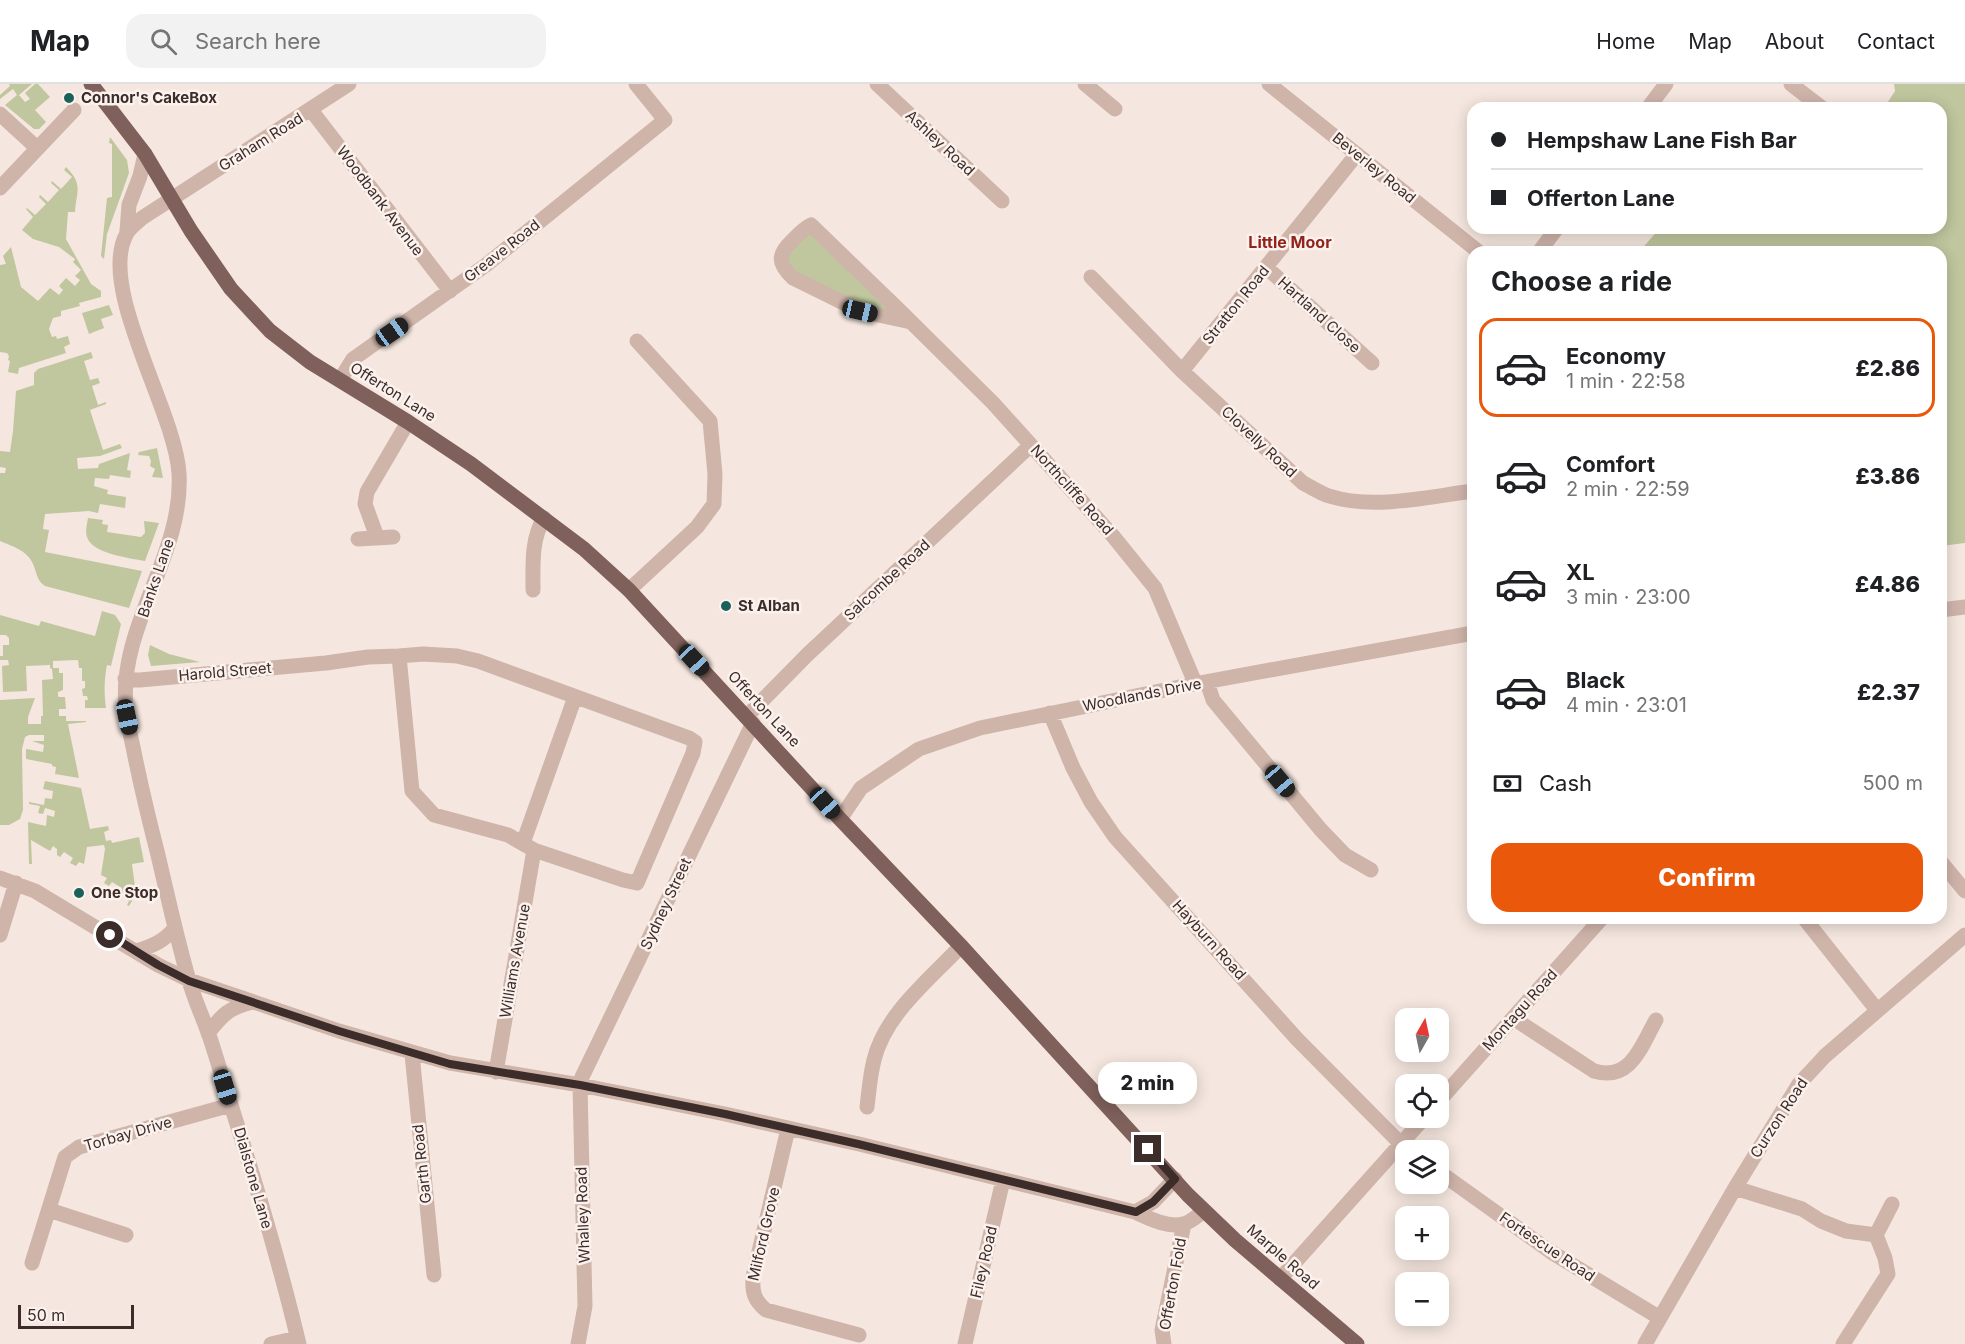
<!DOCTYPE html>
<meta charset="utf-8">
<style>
body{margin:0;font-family:Inter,sans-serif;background:#f2f2f2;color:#202124;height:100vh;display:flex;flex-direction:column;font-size:22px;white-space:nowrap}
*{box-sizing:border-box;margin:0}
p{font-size:20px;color:#757577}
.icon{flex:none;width:33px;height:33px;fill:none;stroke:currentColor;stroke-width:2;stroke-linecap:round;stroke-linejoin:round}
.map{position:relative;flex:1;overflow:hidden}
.panel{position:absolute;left:1467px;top:162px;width:480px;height:678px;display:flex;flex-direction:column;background:#fff;border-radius:18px;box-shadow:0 3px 15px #0003}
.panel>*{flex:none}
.banner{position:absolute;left:1467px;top:18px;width:480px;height:132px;border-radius:18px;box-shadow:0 3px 15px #0003;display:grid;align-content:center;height:132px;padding:0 24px;background:#fff}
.needle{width:39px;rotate:9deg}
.buttons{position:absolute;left:1395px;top:924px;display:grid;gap:12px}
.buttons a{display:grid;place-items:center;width:54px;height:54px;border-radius:12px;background:#fff;box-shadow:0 3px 15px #0003;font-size:30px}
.scale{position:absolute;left:18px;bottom:15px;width:116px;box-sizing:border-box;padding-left:6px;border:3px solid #3c2c2a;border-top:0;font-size:16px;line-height:21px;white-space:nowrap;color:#3c2c2a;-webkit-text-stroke:4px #fcf2ed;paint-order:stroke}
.end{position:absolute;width:27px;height:27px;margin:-14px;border:8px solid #3c2c2a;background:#fff;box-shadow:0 0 0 3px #fff}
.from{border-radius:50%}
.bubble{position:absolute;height:42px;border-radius:18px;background:#fff;box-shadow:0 3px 15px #0003;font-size:20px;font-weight:800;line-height:42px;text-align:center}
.car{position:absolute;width:18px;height:36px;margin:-18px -9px;border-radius:8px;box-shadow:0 0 4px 2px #0007;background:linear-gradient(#222 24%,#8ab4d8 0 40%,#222 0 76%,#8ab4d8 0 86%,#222 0)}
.banner b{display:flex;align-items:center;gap:21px;height:57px;font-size:22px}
.banner b+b{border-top:2px solid #e0e0e0}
.banner i{width:15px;height:15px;background:#202124}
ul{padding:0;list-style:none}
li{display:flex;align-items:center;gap:18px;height:99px;margin:0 12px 9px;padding:0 12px;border:3px solid transparent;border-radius:18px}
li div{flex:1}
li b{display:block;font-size:22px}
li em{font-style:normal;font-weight:800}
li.on{border-color:#ea580c}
li>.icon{width:54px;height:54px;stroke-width:1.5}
h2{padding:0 24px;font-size:27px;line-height:72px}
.pay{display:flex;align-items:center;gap:15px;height:66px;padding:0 24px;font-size:22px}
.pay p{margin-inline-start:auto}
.action{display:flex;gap:12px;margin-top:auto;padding:12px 24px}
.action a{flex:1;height:69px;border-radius:18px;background:#ea580c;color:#fff;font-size:24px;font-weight:800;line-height:69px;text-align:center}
header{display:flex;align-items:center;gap:36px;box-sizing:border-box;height:84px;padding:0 30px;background:#fff;border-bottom:2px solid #e0e0e0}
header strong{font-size:28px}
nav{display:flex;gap:33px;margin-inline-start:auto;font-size:21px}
.search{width:420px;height:54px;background:#f2f2f2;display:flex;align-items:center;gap:15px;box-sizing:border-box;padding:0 21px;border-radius:18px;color:#757577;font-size:22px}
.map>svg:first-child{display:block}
</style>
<header>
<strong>Map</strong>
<div class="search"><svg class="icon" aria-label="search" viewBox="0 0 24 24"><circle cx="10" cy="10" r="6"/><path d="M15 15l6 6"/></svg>Search here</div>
<nav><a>Home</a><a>Map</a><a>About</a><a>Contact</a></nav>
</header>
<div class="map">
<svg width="1965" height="1260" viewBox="0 0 1965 1260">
<rect width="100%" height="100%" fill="#f5e7df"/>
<path fill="#c0c69e" d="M9,0H32L19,11L25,18L30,15L25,9L35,0H38L50,13L35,26L46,38L39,45H34L5,21L17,11L13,5L0,15V11L10,2Z
M1894,0H1965V459L1941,462V168H1639L1660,144H1941V24H1884L1895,7Z
M110,53L127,76L129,89L107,150L104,175L101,172L107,114L112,113V60L109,59Z
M66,83C84,101 76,108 75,128H68L66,155L91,200L101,207V213L79,219L80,222L61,227V232L53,234L49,245L52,253L56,252L57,255L68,252L70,260L64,263L66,269L19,284L18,290L8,288L10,277L8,276L9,272L7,269L0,268V181L6,180L3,172L11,163L21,203L38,217L50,204L59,211L63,206L59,202L66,194L75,202L80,196L75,192L81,186L73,178L75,175L59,163L33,155L22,146L33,133L26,125L27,124L35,131L46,120L39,113L40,111L48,118L59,106L51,99L52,97L61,105L72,93L64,86Z
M811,141L911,238L793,194L781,169Z
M109,221L113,231L101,235L104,244L89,250L82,229Z
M91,268L93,274L84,277L90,296L98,294L100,299L92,302L98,321L106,318V320L90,326L103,366L120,360L122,364L100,372L77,374L78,385L98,384L99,380L130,369L127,386L131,387L130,394L110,391L109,395L95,394L94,402L108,406L107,410L126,413L125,424L100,420L98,429L89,427L45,430L43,445L49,446L45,468L142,487L129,524L45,502C36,496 37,488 33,480C28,467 12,462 0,457V389H5L6,384L0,383V367L10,368L13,347L16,307L34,301V289L38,285Z
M157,364L163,394L152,393L155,385L150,382L151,377L149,372L138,371L139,368Z
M88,434L103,436L102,440L108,441L107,448L141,453L145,449L144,437L159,439L145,477C130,474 92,470 87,453C85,447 87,440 88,434Z
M102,527L115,531L121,540L111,582L107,581C104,596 104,609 106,624H85V616H88L87,612H83L82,605L85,604V597H82V584H79L78,576L53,577V584H59V589H63V606L58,608V612L59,613H65L66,625H59V632H66V637H86V638L68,640L79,694L55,690L56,683L52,682V680L26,675V665L43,668L44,661L32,657H44V651H29L25,653L22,665L23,726L20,735L9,741H0V616L35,614L28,633V640H41V632H43L42,596L53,595L52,585L50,584V581L26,582L27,607L3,608L2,582L9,581L8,576H0V572H3V561H9V554L6,551H0V531L39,542L41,537L95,552Z
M150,561L169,570L200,578L151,582L148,571Z
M45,697L81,704L90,745L108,742L109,746L104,748L106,757L111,756L112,759L139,753L144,778L132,780L136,810L129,822L127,821L129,817L124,814L128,805L126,804L123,810L120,809L122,804L112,798L109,802L104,799L107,794L101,791L105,765L104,761L87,763L84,780L79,778L76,782L70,779L73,774L64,768L60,773L57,771V765L53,762L50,767L31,756L32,780H29L28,738L46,742L47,731L54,733L55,727L45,724L43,730L38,729L40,722L29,720V718L44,721L45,714L52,715L53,707L43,705Z"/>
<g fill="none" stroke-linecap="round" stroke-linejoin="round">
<path stroke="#cfb4aa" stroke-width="15" d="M877,0L1002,117
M1085,0L1115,25
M1269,0L1479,168
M1791,0L1822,24
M1648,24L1666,0
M311,26L450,207
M0,30L37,64
M0,104L74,26
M127,147L129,121L140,92L145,70
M1539,168L1557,144
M1267,184L1372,279
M1091,193L1182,287L1303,399C1311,403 1320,409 1329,412C1374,426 1427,413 1473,407
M911,238L860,227L793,194C778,180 777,171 792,157C798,151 803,145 811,141L900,227L993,319L1113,452L1155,504L1193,594L1194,600
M1182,287L1357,70
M340,296L353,275L486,181L665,36L636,0
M377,453L365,420L367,408L408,338
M358,455L393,453
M533,506C533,482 531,455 544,434
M629,506L697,443L714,420L715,390L710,337L637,257
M1941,526L1965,523
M423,570L457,572L478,577L689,654L695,658L693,669L637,799L623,796L534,766L508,751L434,731L412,707L399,572Z
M125,595L140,596L326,579L368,573L399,572
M1207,598L1213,616L1321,746L1345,771L1371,786
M1050,629L1073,684L1091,718L1115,753L1297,955L1401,1060L1410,1066
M746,633L807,571L1031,361
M840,735L861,704L919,665L980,644L1194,600L1473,549
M523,759L575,613
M1941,778L1965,807
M0,794L35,807L158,881L189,896L339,947L450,979L580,1001L725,1030L859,1060L1135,1128C1148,1134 1168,1144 1183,1140C1190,1139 1198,1131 1204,1127
M1804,834L1877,926
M0,851L16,799
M136,867C153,862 164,857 175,844
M1513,934L1594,987C1631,998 1641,962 1656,936
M208,949C223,930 229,924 252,918
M412,970L434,1191
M496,988L534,766
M1438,1018L1602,834
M867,1023C869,1007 870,991 874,976C885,930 930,895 961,862
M788,1045L753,1193C752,1208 754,1216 766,1226L859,1251
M1438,1087L1551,1168L1660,1234
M1735,1104L1802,1125L1821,1137L1846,1147L1876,1151L1885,1174L1888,1190L1843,1260
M49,1126L126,1151
M1135,1128L1153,1118L1175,1095
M1876,1151L1892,1120
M32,1179L65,1073L79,1063L231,1021
M1280,1195L1424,1034
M271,1260L297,1254
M299,1260C275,1159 243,1059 212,960C205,937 194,916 188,893C176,851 167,809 157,767C148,732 140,698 133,663C130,650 127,636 126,623C118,542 184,471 179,389C175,327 98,205 126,151C129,144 137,139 142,134L349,0
M578,1260L585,1222L580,1001L582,993L753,639
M965,1260L1003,1096
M1164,1260L1162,1246L1184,1140
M1645,1260L1735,1104L1799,1000L1825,972L1965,851"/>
<path stroke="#7f605a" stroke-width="15" d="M91,0L145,70L191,147L231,205L270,247L310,278L408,338L471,380L584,465L629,506L840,735L961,862L1188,1111L1235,1156L1357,1260"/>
</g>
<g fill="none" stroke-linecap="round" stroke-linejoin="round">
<path stroke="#3c2c2a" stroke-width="8" d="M110,851L158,881L189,897L339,947L450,980L580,1001L725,1030L858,1060L1136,1128L1153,1118L1175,1095L1148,1065"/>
</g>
<g fill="#1b615a" stroke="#fcf2ed" stroke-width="2">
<circle cx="69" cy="14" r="6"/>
<circle cx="726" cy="522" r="6"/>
<circle cx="79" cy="809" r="6"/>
</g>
<g text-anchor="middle" stroke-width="5" stroke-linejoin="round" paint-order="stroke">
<g font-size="15" font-weight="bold" fill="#3c2c2a" stroke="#fcf2ed" text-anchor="start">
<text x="81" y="19">Connor's CakeBox</text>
<text x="738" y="527">St Alban</text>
<text x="91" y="814">One Stop</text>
</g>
<g font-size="15" fill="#3c2c2a" stroke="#fcf2ed">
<text transform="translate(261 58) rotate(-32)" y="5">Graham Road</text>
<text transform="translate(940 59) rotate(43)" y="5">Ashley Road</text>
<text transform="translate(1374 84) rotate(39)" y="5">Beverley Road</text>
<text transform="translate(380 117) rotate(53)" y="5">Woodbank Avenue</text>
<text transform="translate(502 167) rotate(-38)" y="5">Greave Road</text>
<text transform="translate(1236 221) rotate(-51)" y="5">Stratton Road</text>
<text transform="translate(1319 231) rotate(42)" y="5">Hartland Close</text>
<text transform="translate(393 308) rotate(32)" y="5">Offerton Lane</text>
<text transform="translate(1259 358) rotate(43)" y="5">Clovelly Road</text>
<text transform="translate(1072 406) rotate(48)" y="5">Northcliffe Road</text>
<text transform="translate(156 494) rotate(-71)" y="5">Banks Lane</text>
<text transform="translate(887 496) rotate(-43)" y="5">Salcombe Road</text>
<text transform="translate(225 588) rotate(-5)" y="5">Harold Street</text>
<text transform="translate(1142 611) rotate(-11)" y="5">Woodlands Drive</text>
<text transform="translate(764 625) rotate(47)" y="5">Offerton Lane</text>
<text transform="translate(666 820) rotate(-65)" y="5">Sydney Street</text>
<text transform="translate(1209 856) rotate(48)" y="5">Hayburn Road</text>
<text transform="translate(515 877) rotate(-80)" y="5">Williams Avenue</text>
<text transform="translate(1520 926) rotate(-48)" y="5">Montagu Road</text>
<text transform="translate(1779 1034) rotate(-57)" y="5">Curzon Road</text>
<text transform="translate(128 1050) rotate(-16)" y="5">Torbay Drive</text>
<text transform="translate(422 1080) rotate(-96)" y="5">Garth Road</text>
<text transform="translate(253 1094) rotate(74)" y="5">Dialstone Lane</text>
<text transform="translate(583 1131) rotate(-92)" y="5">Whalley Road</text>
<text transform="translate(764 1150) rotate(-77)" y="5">Milford Grove</text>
<text transform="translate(1547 1163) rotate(34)" y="5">Fortescue Road</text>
<text transform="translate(1283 1173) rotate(41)" y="5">Marple Road</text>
<text transform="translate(984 1178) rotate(-77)" y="5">Filey Road</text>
<text transform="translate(1173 1200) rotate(-80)" y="5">Offerton Fold</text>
</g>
<g font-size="16" font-weight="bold" fill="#92231c" stroke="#fcf2ed">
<text x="1290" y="164">Little Moor</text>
</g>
</g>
</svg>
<div class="buttons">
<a><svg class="needle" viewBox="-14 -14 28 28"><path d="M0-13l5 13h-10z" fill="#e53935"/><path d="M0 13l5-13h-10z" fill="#757577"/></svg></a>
<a><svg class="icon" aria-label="locate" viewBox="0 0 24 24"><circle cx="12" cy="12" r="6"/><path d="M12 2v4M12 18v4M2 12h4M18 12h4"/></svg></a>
<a><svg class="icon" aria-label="layers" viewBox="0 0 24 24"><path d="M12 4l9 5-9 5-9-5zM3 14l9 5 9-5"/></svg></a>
<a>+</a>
<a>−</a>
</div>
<div class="scale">50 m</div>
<i class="end from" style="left:110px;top:851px"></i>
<i class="end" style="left:1148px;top:1065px"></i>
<div class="bubble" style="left:1098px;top:978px;width:99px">2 min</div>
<i class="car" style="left:860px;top:227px;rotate:103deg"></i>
<i class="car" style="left:392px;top:248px;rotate:55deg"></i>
<i class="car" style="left:694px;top:576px;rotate:137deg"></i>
<i class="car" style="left:127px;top:633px;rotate:168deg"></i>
<i class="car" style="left:1280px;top:697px;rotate:140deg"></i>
<i class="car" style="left:825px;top:719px;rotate:138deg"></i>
<i class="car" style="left:225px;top:1003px;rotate:163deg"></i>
<div class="banner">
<b><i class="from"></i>Hempshaw Lane Fish Bar</b>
<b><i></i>Offerton Lane</b>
</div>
<section class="panel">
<h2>Choose a ride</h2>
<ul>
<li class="on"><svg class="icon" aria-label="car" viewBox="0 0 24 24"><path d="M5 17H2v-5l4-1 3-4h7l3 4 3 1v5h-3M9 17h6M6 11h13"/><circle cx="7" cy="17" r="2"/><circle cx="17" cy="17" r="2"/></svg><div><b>Economy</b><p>1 min · 22:58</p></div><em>£2.86</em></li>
<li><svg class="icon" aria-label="car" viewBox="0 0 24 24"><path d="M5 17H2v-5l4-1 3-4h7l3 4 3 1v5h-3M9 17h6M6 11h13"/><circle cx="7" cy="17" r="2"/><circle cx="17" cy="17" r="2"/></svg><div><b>Comfort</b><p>2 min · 22:59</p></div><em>£3.86</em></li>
<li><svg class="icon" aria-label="car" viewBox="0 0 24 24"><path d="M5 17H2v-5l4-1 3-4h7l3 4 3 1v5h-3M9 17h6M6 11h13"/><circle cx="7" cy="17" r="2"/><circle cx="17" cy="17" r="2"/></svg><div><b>XL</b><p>3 min · 23:00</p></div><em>£4.86</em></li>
<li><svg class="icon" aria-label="car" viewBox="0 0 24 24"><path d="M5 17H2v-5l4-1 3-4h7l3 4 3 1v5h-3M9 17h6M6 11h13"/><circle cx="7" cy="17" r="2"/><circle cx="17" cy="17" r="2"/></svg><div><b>Black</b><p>4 min · 23:01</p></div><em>£2.37</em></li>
</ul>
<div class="pay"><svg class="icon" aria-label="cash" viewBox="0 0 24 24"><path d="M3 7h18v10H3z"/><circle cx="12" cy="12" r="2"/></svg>Cash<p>500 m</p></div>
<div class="action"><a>Confirm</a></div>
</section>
</div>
